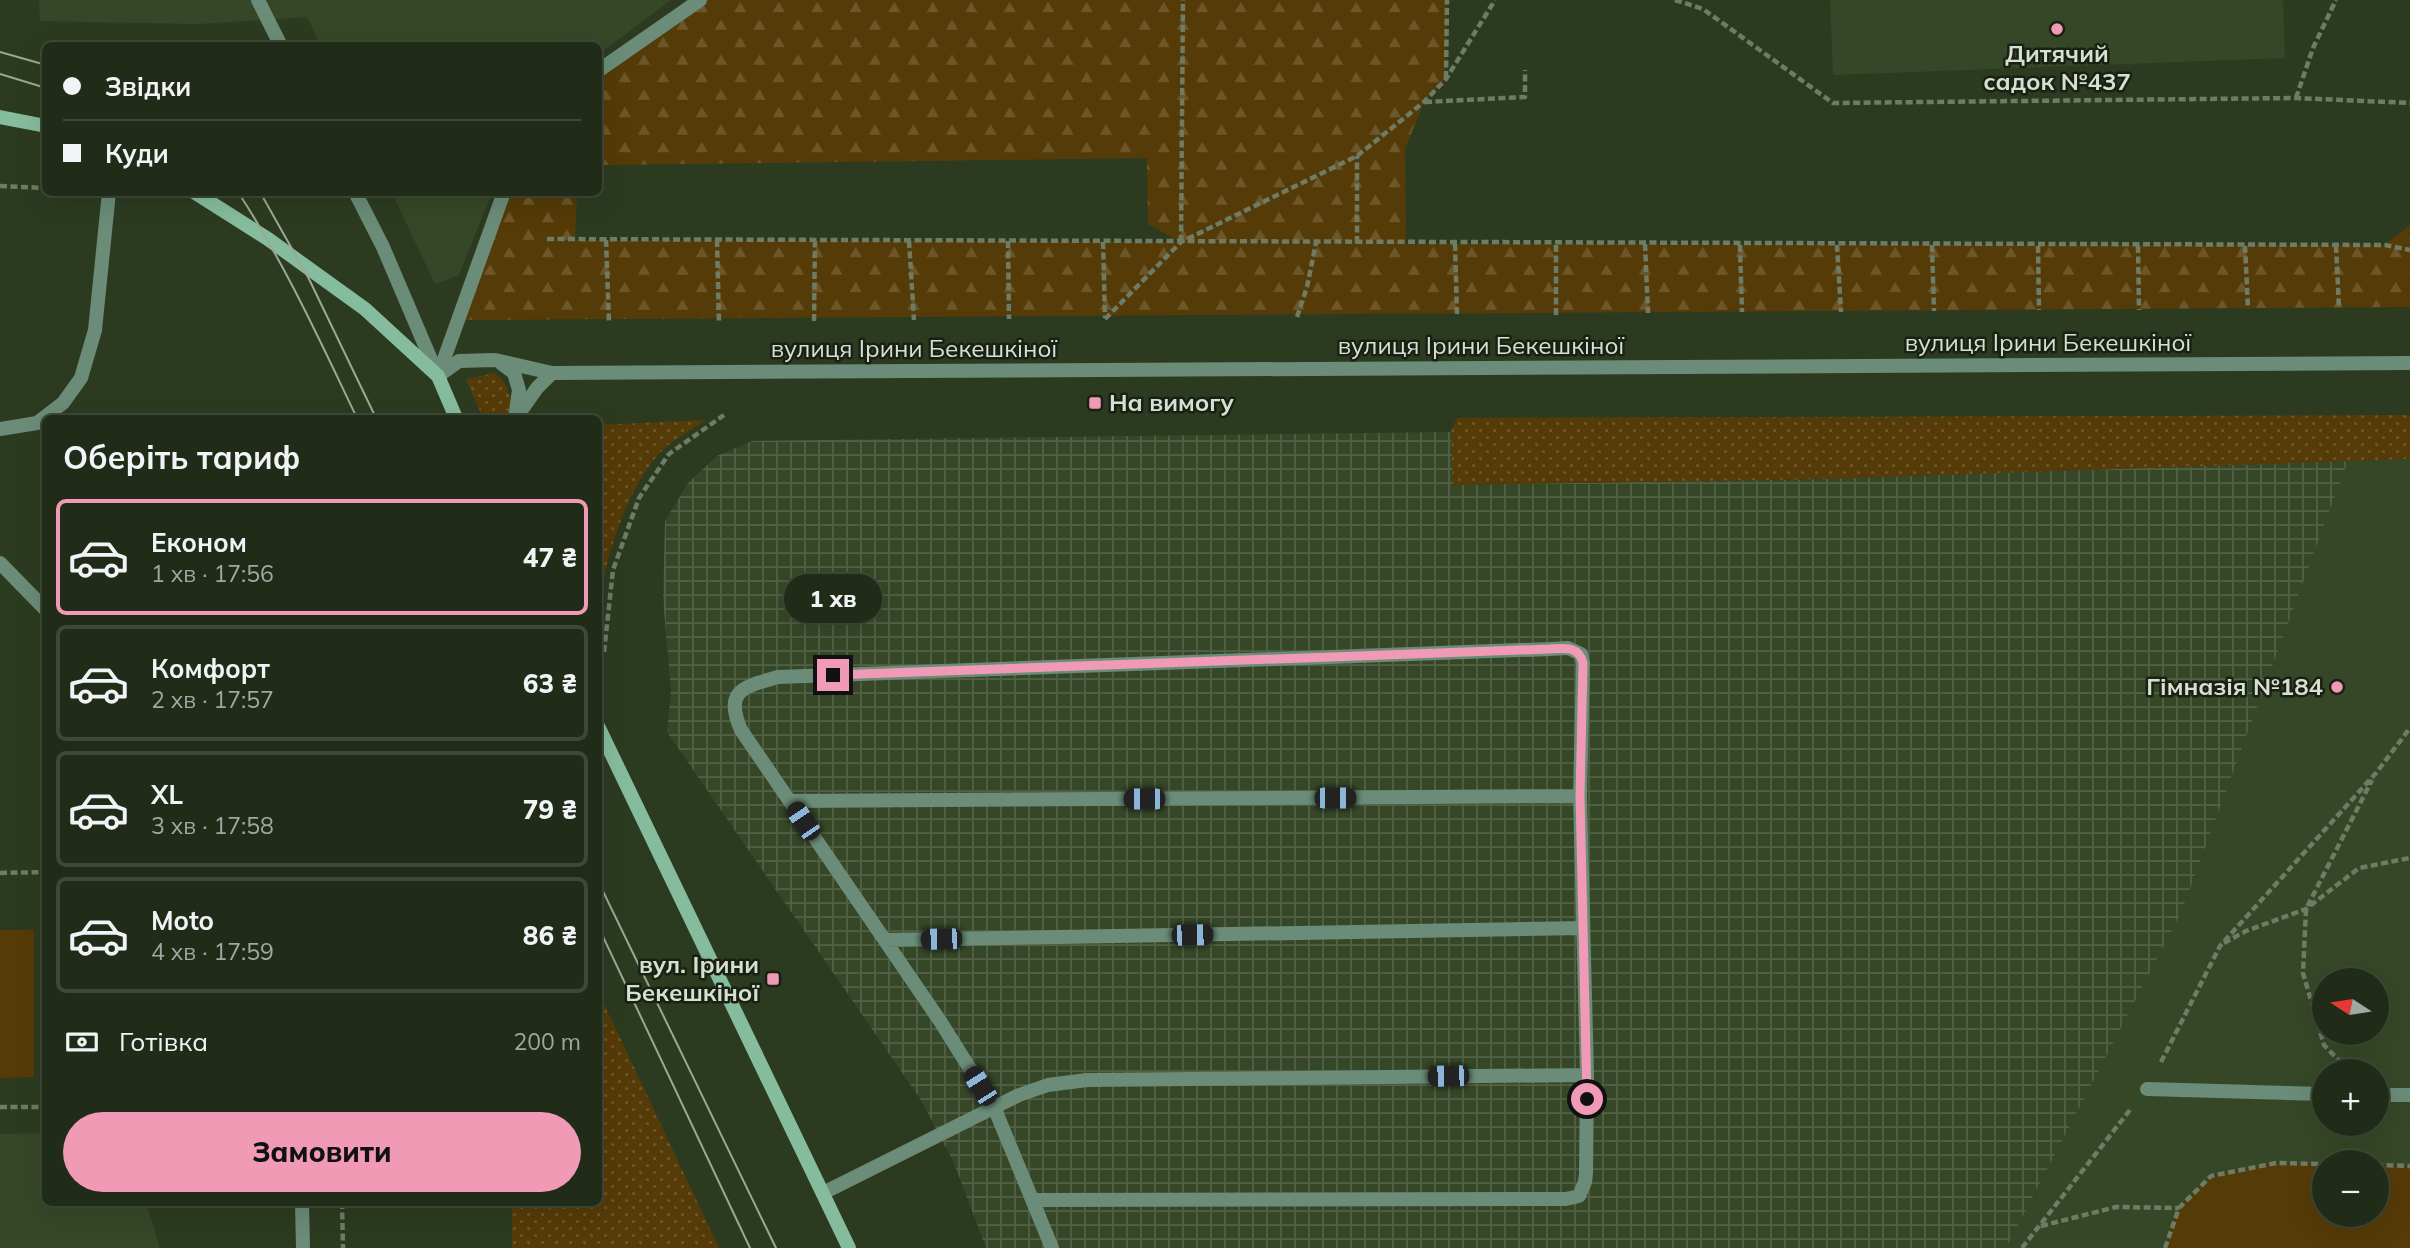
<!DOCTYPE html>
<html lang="uk">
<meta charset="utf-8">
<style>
body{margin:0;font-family:Mulish,sans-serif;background:#2d3825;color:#f1f3f6;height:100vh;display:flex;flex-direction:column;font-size:26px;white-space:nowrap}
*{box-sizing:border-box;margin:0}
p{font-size:23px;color:#a2a7a2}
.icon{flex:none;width:38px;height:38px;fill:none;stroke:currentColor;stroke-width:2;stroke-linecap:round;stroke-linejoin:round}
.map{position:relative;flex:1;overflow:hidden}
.side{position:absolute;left:42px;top:415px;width:560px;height:791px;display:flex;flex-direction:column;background:#212c18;border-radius:10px;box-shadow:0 7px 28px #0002,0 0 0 2px #3e4837}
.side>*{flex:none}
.hud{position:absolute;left:42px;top:42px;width:560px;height:154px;border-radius:10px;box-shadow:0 7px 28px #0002,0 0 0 2px #3e4837;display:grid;align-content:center;height:154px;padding:0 21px;background:#212c18}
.needle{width:46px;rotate:282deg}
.tools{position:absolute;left:2312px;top:968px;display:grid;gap:14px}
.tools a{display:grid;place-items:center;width:77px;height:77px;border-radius:50%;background:#212c18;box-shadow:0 7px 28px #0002,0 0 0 2px #3e4837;font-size:35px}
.end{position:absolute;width:32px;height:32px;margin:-16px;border:9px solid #f09ab6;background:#111;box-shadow:0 0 0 4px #111}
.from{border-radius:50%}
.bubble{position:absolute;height:49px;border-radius:24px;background:#212c18;box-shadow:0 7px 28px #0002,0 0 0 2px #3e4837;font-size:23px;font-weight:800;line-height:49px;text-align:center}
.car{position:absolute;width:21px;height:42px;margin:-21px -10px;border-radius:9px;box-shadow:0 0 5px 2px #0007;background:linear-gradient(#222 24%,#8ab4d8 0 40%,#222 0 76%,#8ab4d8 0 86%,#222 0)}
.hud b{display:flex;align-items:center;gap:24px;height:66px;font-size:26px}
.hud b+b{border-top:2px solid #3e4837}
.hud i{width:18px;height:18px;background:#f1f3f6}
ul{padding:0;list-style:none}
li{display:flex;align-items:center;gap:21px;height:116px;margin:0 14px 10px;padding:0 7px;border:4px solid #3e4837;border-radius:10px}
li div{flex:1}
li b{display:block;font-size:26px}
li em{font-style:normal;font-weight:800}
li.selected{border-color:#f09ab6}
li>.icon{width:63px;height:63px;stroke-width:1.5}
h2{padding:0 21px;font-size:32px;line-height:84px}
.pay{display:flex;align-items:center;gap:18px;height:77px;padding:0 21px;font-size:26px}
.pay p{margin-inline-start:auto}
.action{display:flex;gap:14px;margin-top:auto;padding:14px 21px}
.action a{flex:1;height:80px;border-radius:42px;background:#f09ab6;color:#111;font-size:28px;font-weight:800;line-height:80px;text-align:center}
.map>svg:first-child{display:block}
</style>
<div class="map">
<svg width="2410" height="1248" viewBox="0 0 2410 1248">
<defs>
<pattern id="industrial-grid" width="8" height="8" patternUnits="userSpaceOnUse" patternTransform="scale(1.75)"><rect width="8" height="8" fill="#364727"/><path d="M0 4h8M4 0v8" fill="none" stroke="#526145"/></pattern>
<pattern id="grass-dots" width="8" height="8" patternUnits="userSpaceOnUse" patternTransform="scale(1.75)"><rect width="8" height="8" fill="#553b07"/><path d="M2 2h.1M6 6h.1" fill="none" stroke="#6d572a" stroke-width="1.8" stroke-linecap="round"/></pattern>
<pattern id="forest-firs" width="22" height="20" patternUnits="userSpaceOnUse" patternTransform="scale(1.75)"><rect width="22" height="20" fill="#553b07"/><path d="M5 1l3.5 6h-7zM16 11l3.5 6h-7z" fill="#6d572a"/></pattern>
</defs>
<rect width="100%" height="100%" fill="#2c3b20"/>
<path fill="#364727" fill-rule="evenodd" d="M39,0H671L599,54L598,46L321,45L307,17L198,24L40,21Z
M1830,0H2283L2285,58L1833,75Z
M392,193H492L459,275L435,284Z
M2410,459V1248H2006L2181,913L2348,461ZM2324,980H2376V1032H2324ZM2324,1071H2376V1124H2324ZM2324,1162H2376V1214H2324Z
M45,1133L46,1202H146L160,1248H0V1134Z"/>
<path fill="url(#industrial-grid)" d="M1451,432L1454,485L1822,479L2348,461L2181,913L2006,1248H986L954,1163L921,1100L667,732L671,690L663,598L665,521L688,483L717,456L752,441Z"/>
<path fill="url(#grass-dots)" d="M495,373C509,383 513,401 509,418H483L466,379Z
M2410,415V459L1822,479L1453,485L1451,432L1457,418Z
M706,420C693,429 677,437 666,447C627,483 607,554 599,604V425Z
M599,993L719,1248H512V1202H598Z"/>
<path fill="url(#forest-firs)" d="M700,0H1447L1446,79L1424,102L1405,149L1406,244L2384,245L2410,225V307L459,320L504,193H577L575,240L1180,242L1148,224L1147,158L599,165V71Z"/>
<path fill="#553b07" d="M0,930H34V1077L0,1078Z
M2276,1163L2324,1164V1214H2376L2377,1165L2410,1166V1248H2165L2179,1208L2211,1176Z"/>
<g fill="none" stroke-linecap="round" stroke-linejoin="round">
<path stroke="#6f7c65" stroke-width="4.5" stroke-dasharray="7 3.5" stroke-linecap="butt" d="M1675,0L1703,9L1833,103L2296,98L2410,103
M1446,78L1447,0
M2296,98L2313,48L2336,0
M1425,102L1525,97V70
M0,186L46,188
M547,239L2385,245L2410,250
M606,240L609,323
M717,240L719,323
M909,241L914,320
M1008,241L1009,319
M1103,242L1105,318
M1181,242L1183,0
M1357,243V156
M1455,244L1457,316
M1645,244L1648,313
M1740,245L1742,312
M1837,245L1841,312
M1932,245L1934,311
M2038,246L2039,310
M2138,246L2139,310
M2245,246L2248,309
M2336,246L2339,308
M1556,315V244
M1297,317L1307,287L1316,243
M1105,319L1181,242L1357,156L1424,102L1446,79L1495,0
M814,321L815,241
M604,652L613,570L639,498L669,454L724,415
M0,873L46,872
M2224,943L2246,931L2306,909L2359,868L2410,858
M2161,1062L2220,946L2376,773L2410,728
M2349,1071L2324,1045L2303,973L2306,909L2372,780
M0,1107H46
M2376,1165L2410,1166
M342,1202L343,1248
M2041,1226L2116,1207L2179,1208
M2022,1248L2130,1110
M2165,1248L2179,1208L2211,1176L2276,1163L2324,1164"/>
<path stroke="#6a8c78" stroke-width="14" d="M258,0L281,46
M598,71L700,0
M355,192L383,247L438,376
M438,376L504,192
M0,429L37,423L63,403L81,378L95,330L109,192
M0,563L46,610
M790,801L1580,796
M885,940L1583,928
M2147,1089L2324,1094
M2376,1095H2410
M823,1193L1019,1095L1048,1085L1087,1080L1587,1075
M1033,1200L1566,1199L1579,1196L1585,1182L1586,1173L1587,1075L1580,796L1583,663L1581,654L1568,648L1550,649L778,677C743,687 724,690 741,730L940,1021L994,1107L1052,1248
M302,1202L303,1248"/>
<path stroke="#6a8c78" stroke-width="14" d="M502,364L514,373L519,390L515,418
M438,376L459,361L495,360L552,373L2410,363
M518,415L537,388L552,373"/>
<path stroke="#86bc9e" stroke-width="14" d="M0,117L46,126
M194,192L268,239L365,309L438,376L456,418
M598,726L849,1248"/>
<path stroke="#9da894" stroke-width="2" d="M0,52L46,65
M0,74L46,88
M238,192C285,264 320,341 357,418
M260,192L309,279L376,418
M598,881L776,1248
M598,926L750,1248"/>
</g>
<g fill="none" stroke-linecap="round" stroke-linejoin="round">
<path stroke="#f09ab6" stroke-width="9" d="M833,675L1550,649C1565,648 1579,646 1583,663L1580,796L1587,1099"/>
</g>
<g fill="#f09ab6" stroke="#192014" stroke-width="2.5">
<circle cx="2057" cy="29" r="7"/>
<rect x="1088" y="396" width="14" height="14" rx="3.5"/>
<circle cx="2337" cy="687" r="7"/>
<rect x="766" y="972" width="14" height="14" rx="3.5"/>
</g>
<g text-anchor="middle" stroke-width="5" stroke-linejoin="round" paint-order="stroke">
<g font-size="24" font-weight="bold" fill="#d7e0d0" stroke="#192014" text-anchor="end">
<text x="2057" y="62" text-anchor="middle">Дитячий<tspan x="2057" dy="28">садок №437</tspan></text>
<text x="1109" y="411" text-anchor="start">На вимогу</text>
<text x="2323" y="695">Гімназія №184</text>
<text x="759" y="973">вул. Ірини<tspan x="759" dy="28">Бекешкіної</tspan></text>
</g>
<g font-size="24" fill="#d7e0d0" stroke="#192014">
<text x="2048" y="351">вулиця Ірини Бекешкіної</text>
<text x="1481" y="354">вулиця Ірини Бекешкіної</text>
<text x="914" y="357">вулиця Ірини Бекешкіної</text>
</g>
</g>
</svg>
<div class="tools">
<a><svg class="needle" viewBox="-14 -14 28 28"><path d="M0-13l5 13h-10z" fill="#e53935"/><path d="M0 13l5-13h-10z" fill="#a2a7a2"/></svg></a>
<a>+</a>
<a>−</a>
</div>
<i class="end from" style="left:1587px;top:1099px"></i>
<i class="end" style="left:833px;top:675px"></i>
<div class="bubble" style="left:784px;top:574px;width:98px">1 хв</div>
<i class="car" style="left:1335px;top:798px;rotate:90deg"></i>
<i class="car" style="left:1144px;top:799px;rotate:270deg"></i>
<i class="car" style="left:803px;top:821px;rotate:326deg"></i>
<i class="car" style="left:1192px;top:935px;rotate:89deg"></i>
<i class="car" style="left:941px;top:939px;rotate:269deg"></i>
<i class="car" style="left:1448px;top:1076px;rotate:269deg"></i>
<i class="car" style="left:980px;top:1086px;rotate:328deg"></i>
<div class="hud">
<b><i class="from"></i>Звідки</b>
<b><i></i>Куди</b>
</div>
<section class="side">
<h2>Оберіть тариф</h2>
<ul>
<li class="selected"><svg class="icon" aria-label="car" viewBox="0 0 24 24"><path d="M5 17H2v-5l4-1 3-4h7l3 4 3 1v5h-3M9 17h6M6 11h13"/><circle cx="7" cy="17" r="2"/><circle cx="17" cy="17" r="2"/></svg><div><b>Економ</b><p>1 хв · 17:56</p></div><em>47 ₴</em></li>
<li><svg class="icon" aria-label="car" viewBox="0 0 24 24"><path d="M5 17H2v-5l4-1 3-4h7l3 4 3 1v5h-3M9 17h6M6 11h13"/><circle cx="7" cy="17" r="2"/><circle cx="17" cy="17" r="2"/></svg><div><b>Комфорт</b><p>2 хв · 17:57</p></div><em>63 ₴</em></li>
<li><svg class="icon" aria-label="car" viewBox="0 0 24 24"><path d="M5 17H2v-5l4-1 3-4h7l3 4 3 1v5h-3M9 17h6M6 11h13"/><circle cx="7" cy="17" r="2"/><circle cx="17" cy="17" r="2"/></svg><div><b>XL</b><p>3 хв · 17:58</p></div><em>79 ₴</em></li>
<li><svg class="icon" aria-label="car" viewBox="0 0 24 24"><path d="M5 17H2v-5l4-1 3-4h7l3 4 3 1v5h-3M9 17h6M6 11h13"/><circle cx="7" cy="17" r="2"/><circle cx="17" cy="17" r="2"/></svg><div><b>Moto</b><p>4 хв · 17:59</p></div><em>86 ₴</em></li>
</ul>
<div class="pay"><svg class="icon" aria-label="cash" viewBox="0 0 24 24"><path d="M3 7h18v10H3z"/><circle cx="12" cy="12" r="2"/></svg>Готівка<p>200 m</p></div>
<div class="action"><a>Замовити</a></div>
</section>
</div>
